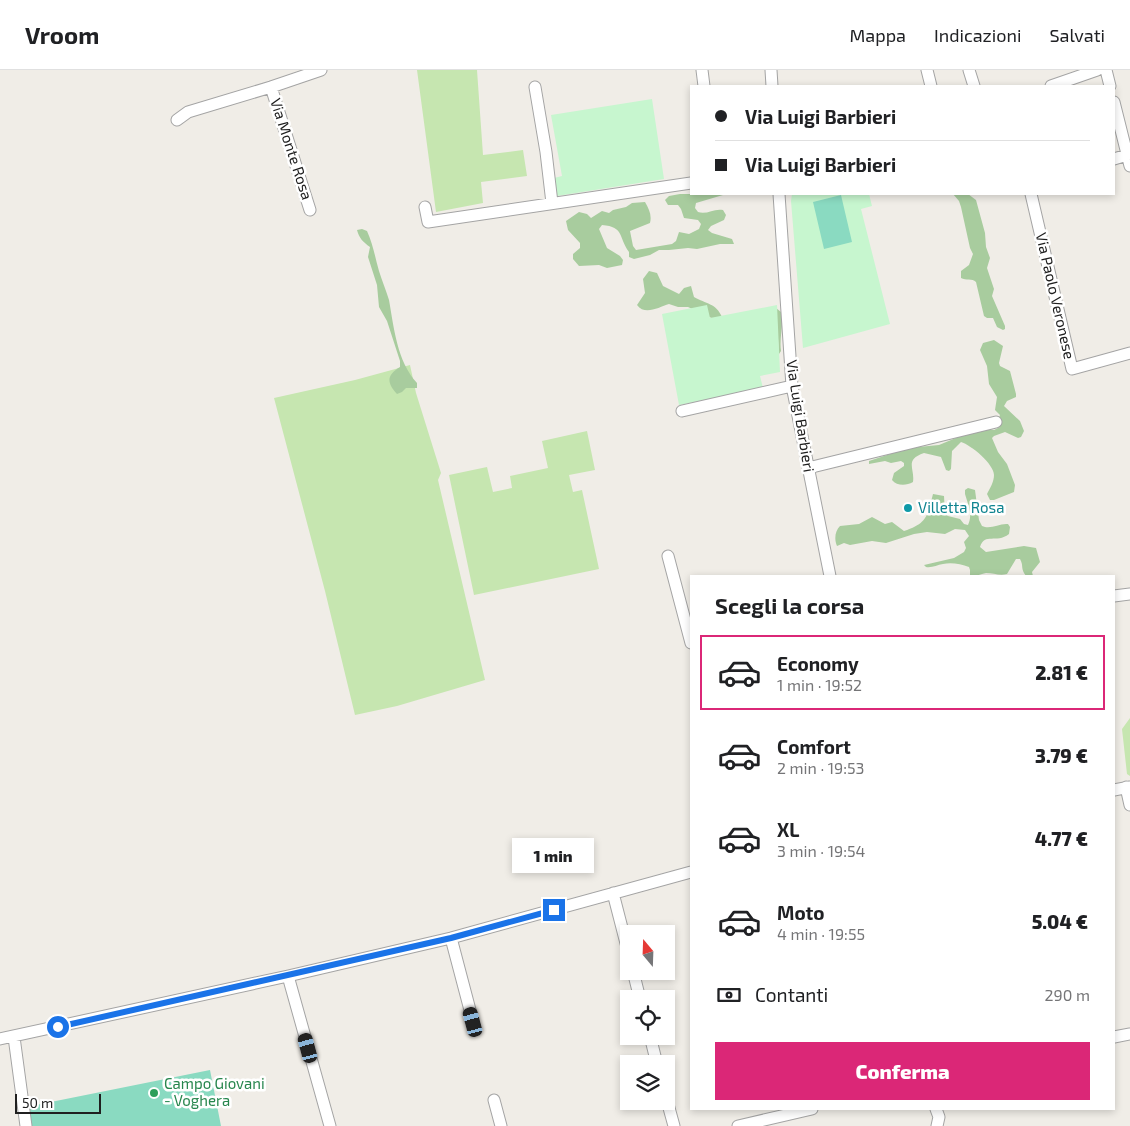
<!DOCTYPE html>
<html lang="it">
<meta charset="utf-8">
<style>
body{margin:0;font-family:"Exo 2",sans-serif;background:#f2f2f2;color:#202124;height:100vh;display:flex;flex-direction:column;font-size:19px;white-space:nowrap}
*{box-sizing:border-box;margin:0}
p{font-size:16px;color:#757577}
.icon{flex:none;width:28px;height:28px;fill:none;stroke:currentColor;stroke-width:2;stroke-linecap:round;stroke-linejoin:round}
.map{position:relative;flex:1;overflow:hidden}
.drawer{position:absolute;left:690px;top:505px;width:425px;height:535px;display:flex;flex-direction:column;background:#fff;border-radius:0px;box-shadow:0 2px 8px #0003}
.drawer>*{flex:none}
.guide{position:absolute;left:690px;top:15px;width:425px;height:110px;border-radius:0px;box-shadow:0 2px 8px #0003;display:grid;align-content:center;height:110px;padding:0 25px;background:#fff}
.needle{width:32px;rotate:341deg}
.tools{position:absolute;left:620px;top:855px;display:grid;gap:10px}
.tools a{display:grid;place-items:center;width:55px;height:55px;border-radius:0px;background:#fff;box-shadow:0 2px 8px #0003;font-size:25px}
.scale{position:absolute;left:15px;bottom:12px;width:86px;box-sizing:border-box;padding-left:5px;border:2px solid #202020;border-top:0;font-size:14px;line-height:18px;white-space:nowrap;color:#202020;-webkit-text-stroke:4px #fff;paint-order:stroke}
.end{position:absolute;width:22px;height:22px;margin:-11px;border:6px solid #1a73e8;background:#fff;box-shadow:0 0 0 2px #fff}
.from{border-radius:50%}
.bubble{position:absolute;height:35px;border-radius:0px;background:#fff;box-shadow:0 2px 8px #0003;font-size:16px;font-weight:800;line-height:35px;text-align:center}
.car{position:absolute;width:15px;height:30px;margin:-15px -8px;border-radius:6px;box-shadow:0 0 4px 1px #0007;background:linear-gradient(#222 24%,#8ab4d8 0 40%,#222 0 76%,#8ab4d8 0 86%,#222 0)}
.guide b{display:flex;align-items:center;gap:18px;height:48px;font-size:19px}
.guide b+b{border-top:1px solid #e0e0e0}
.guide i{width:12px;height:12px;background:#202124}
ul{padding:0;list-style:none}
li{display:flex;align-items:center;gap:15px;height:75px;margin:0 10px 8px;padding:0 15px;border:2px solid transparent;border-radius:0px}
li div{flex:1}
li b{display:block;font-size:19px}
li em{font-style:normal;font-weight:800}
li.on{border-color:#db2777}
li>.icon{width:45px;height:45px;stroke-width:1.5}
h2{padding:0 25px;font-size:22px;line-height:60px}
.pay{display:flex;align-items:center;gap:12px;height:55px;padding:0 25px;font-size:19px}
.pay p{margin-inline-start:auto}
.cta{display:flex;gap:10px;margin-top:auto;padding:10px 25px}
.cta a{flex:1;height:58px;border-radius:0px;background:#db2777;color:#fff;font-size:20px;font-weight:800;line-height:58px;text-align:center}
header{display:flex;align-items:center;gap:30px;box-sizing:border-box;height:70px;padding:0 25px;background:#fff;border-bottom:1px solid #e0e0e0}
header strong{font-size:24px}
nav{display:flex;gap:28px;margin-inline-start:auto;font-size:18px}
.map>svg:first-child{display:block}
</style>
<header>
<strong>Vroom</strong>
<nav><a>Mappa</a><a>Indicazioni</a><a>Salvati</a></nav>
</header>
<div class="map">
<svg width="1130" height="1056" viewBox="0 0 1130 1056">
<rect width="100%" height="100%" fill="#f0ede7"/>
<path fill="#c6e6b0" d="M417,0H477L483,85L523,80L527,106L481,112L483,133L436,142Z
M410,295L416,323L441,403L438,410L485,610L397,636L355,645L325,521L274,328L355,310Z
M587,361L595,400L569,405L573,422L582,420L599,499L474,525L449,405L487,397L493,422L512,418L510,406L548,398L542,371Z
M1130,648V706L1127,704L1122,659Z"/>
<path fill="#a8cc9e" d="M680,124H724L723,125L696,133L695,138L698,142C707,145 714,138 723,140L726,145L724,150L711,156L708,160L712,163L732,169L734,174H720L697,179L688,178L669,180H659L650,185L634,189L629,187V182C618,167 625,157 602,155L599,159L607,178L620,186L623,190L622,195L607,198L599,195L579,196L573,189V184L580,178V173L568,160L566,151L579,142L587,144L591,148L602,141L609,143L613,140L626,137L632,133L645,132C649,139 652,145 650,153L630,161L633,176L636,180L672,174L676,171L679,162L689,164L699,159L701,154L698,150L684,148L681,139L678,135H668L665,130L669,126Z
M953,124H968L976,130L985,163L986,177L990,188L987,198L994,219L992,226L1005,256V259L1003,260L997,257L993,248H987L984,246L976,212C972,208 966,211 961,208V201L969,195L973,184L970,178L961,137L959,131Z
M362,159L367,161C373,174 375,187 379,201C382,211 386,220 389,230C394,258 397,291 417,313V318H406L402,322L397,324C386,312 387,305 400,297V291L387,251L379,237L377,215L368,187L370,177C363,172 359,168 357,160Z
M649,201L657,203L663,216L679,224L684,218L691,216L694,227C706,234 716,233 722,247L718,251L688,237H678L669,234C659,237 645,246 637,235L645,223L643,209Z
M776,238L781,242C784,255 779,268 781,281L779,284Z
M994,270L1003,276L999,293L1000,296L1010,301L1016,324V327L1007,331L1004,336L1020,351L1024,361L1021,367L1018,368L1005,362L994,366L992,368L998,382L1007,394L1015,415L1014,422L994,430H990L987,424C990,418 994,412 994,405C994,394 971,375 961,372L952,381L951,399L949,401L946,400L941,387L924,383C904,390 915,398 913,412C906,416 897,416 892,410L894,403L904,396V393L901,391L891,393L885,391L869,394V391L908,378L939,375L963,365L987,359L994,360L1000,357L998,350L1000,345L995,340L997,327L989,314L987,296L980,280L983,273Z
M968,418L975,420L979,450L982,456C991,460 999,453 1008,454L1010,457L1009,464C996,474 985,462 980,477L986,482L1024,476L1036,478L1040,492L1032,502L1033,506H1026C1020,498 1024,496 1020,489H1016L1007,504C999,506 994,503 986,503C980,504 978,506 970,506V500L969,497C961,494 951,492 943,494C937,495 932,498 926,497L924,495L954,488L964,482L966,478L964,472L969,466L965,460L955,459L945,464L927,462L914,464L886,473L872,471L850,475L844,473L837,476C834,469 835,461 840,456L859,454L872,447L885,454L892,452L904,461C928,453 927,446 933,424L944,426L945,444L948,446L960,449L964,454L968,455C973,445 968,434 965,424V420Z"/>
<path fill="#c7f6cf" d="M652,29L664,109L557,126L554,108L562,106L551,45Z
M792,124H869L872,136L861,139L890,254L803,278L791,131Z
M707,235L710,248L777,235L780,302L760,306L763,318L679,335L662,244Z"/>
<path fill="#8adac1" d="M841,125L852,172L824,179L813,132Z
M210,1000L221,1056H29L26,1037Z"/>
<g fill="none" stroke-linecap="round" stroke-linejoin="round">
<defs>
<path id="street" d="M702,0L704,16
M771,0L772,16
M927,0L931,16
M969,0L974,16
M1106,0L1110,16
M1051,16L1097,0
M271,17L310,140
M535,17L546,82L552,133
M1114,32L1130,96
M177,50L188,42L271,17L321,0
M1114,89L1127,85
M779,124L792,316L830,506
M1031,124L1072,299L1130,283
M425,137L428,152L691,113
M682,341L792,316
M808,398L996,352
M668,486L691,573
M1114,526L1130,524
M1126,717L1130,735
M1114,720L1130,717
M613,823L629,885
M451,868L475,959
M633,901L640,929
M288,906L330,1056
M650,966L657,994
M14,967L26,1056
M1114,967L1130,964
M0,969L288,906L451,868L691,802
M666,1027L674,1056
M494,1030L501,1056
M936,1039L939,1047L937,1056
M738,1056L812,1039"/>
</defs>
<use href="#street" stroke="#a4a4a4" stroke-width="13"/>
<use href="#street" stroke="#fff" stroke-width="11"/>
</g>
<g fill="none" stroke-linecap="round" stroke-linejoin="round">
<path stroke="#1a73e8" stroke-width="6" d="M58,957L451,868L554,840"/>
</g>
<circle fill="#0f9aa8" stroke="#fff" stroke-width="2" cx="908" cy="438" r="5"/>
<circle fill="#2e9e5b" stroke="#fff" stroke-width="2" cx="154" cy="1023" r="5"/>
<g text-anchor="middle" stroke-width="5" stroke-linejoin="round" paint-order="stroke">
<g font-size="15" fill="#202020" stroke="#fff">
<text transform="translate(291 79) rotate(72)" y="5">Via Monte Rosa</text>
<text transform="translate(1055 226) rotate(77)" y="5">Via Paolo Veronese</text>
<text transform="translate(800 346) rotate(81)" y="5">Via Luigi Barbieri</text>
</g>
<g font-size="15" fill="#0d838f" stroke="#fff" text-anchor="start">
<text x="918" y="443">Villetta Rosa</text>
</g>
<g font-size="15" fill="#27864d" stroke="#fff" text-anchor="start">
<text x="164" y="1019">Campo Giovani<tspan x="164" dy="17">- Voghera</tspan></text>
</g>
</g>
</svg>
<div class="tools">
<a><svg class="needle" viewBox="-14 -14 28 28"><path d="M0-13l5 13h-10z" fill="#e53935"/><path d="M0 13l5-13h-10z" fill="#757577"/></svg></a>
<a><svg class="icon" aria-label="locate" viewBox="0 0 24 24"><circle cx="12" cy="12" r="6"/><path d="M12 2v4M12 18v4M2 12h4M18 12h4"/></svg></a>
<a><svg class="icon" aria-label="layers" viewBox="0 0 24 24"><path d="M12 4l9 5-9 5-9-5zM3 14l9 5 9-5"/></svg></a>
</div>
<div class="scale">50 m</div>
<i class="end from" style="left:58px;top:957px"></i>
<i class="end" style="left:554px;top:840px"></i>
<div class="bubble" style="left:512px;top:768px;width:82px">1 min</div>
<i class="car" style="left:473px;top:952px;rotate:345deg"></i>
<i class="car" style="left:308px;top:978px;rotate:345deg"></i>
<div class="guide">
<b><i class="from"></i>Via Luigi Barbieri</b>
<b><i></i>Via Luigi Barbieri</b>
</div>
<section class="drawer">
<h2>Scegli la corsa</h2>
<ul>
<li class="on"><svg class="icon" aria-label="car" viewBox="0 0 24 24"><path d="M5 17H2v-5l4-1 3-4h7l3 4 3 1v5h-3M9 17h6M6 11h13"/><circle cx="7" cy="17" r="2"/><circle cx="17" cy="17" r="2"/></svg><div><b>Economy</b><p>1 min · 19:52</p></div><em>2.81 €</em></li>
<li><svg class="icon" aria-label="car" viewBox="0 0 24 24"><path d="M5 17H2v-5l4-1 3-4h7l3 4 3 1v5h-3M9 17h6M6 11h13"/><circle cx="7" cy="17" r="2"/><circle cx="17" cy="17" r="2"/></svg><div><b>Comfort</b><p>2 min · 19:53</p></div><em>3.79 €</em></li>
<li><svg class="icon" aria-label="car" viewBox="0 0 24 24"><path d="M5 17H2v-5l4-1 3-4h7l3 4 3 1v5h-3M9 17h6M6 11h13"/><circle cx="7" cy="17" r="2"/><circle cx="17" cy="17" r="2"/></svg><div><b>XL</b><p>3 min · 19:54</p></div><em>4.77 €</em></li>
<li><svg class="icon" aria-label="car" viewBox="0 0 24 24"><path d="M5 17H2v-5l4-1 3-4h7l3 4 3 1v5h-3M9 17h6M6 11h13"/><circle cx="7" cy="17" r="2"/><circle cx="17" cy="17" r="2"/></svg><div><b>Moto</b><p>4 min · 19:55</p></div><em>5.04 €</em></li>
</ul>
<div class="pay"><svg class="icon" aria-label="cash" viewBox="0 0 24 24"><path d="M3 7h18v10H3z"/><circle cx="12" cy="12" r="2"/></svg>Contanti<p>290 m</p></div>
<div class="cta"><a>Conferma</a></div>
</section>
</div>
